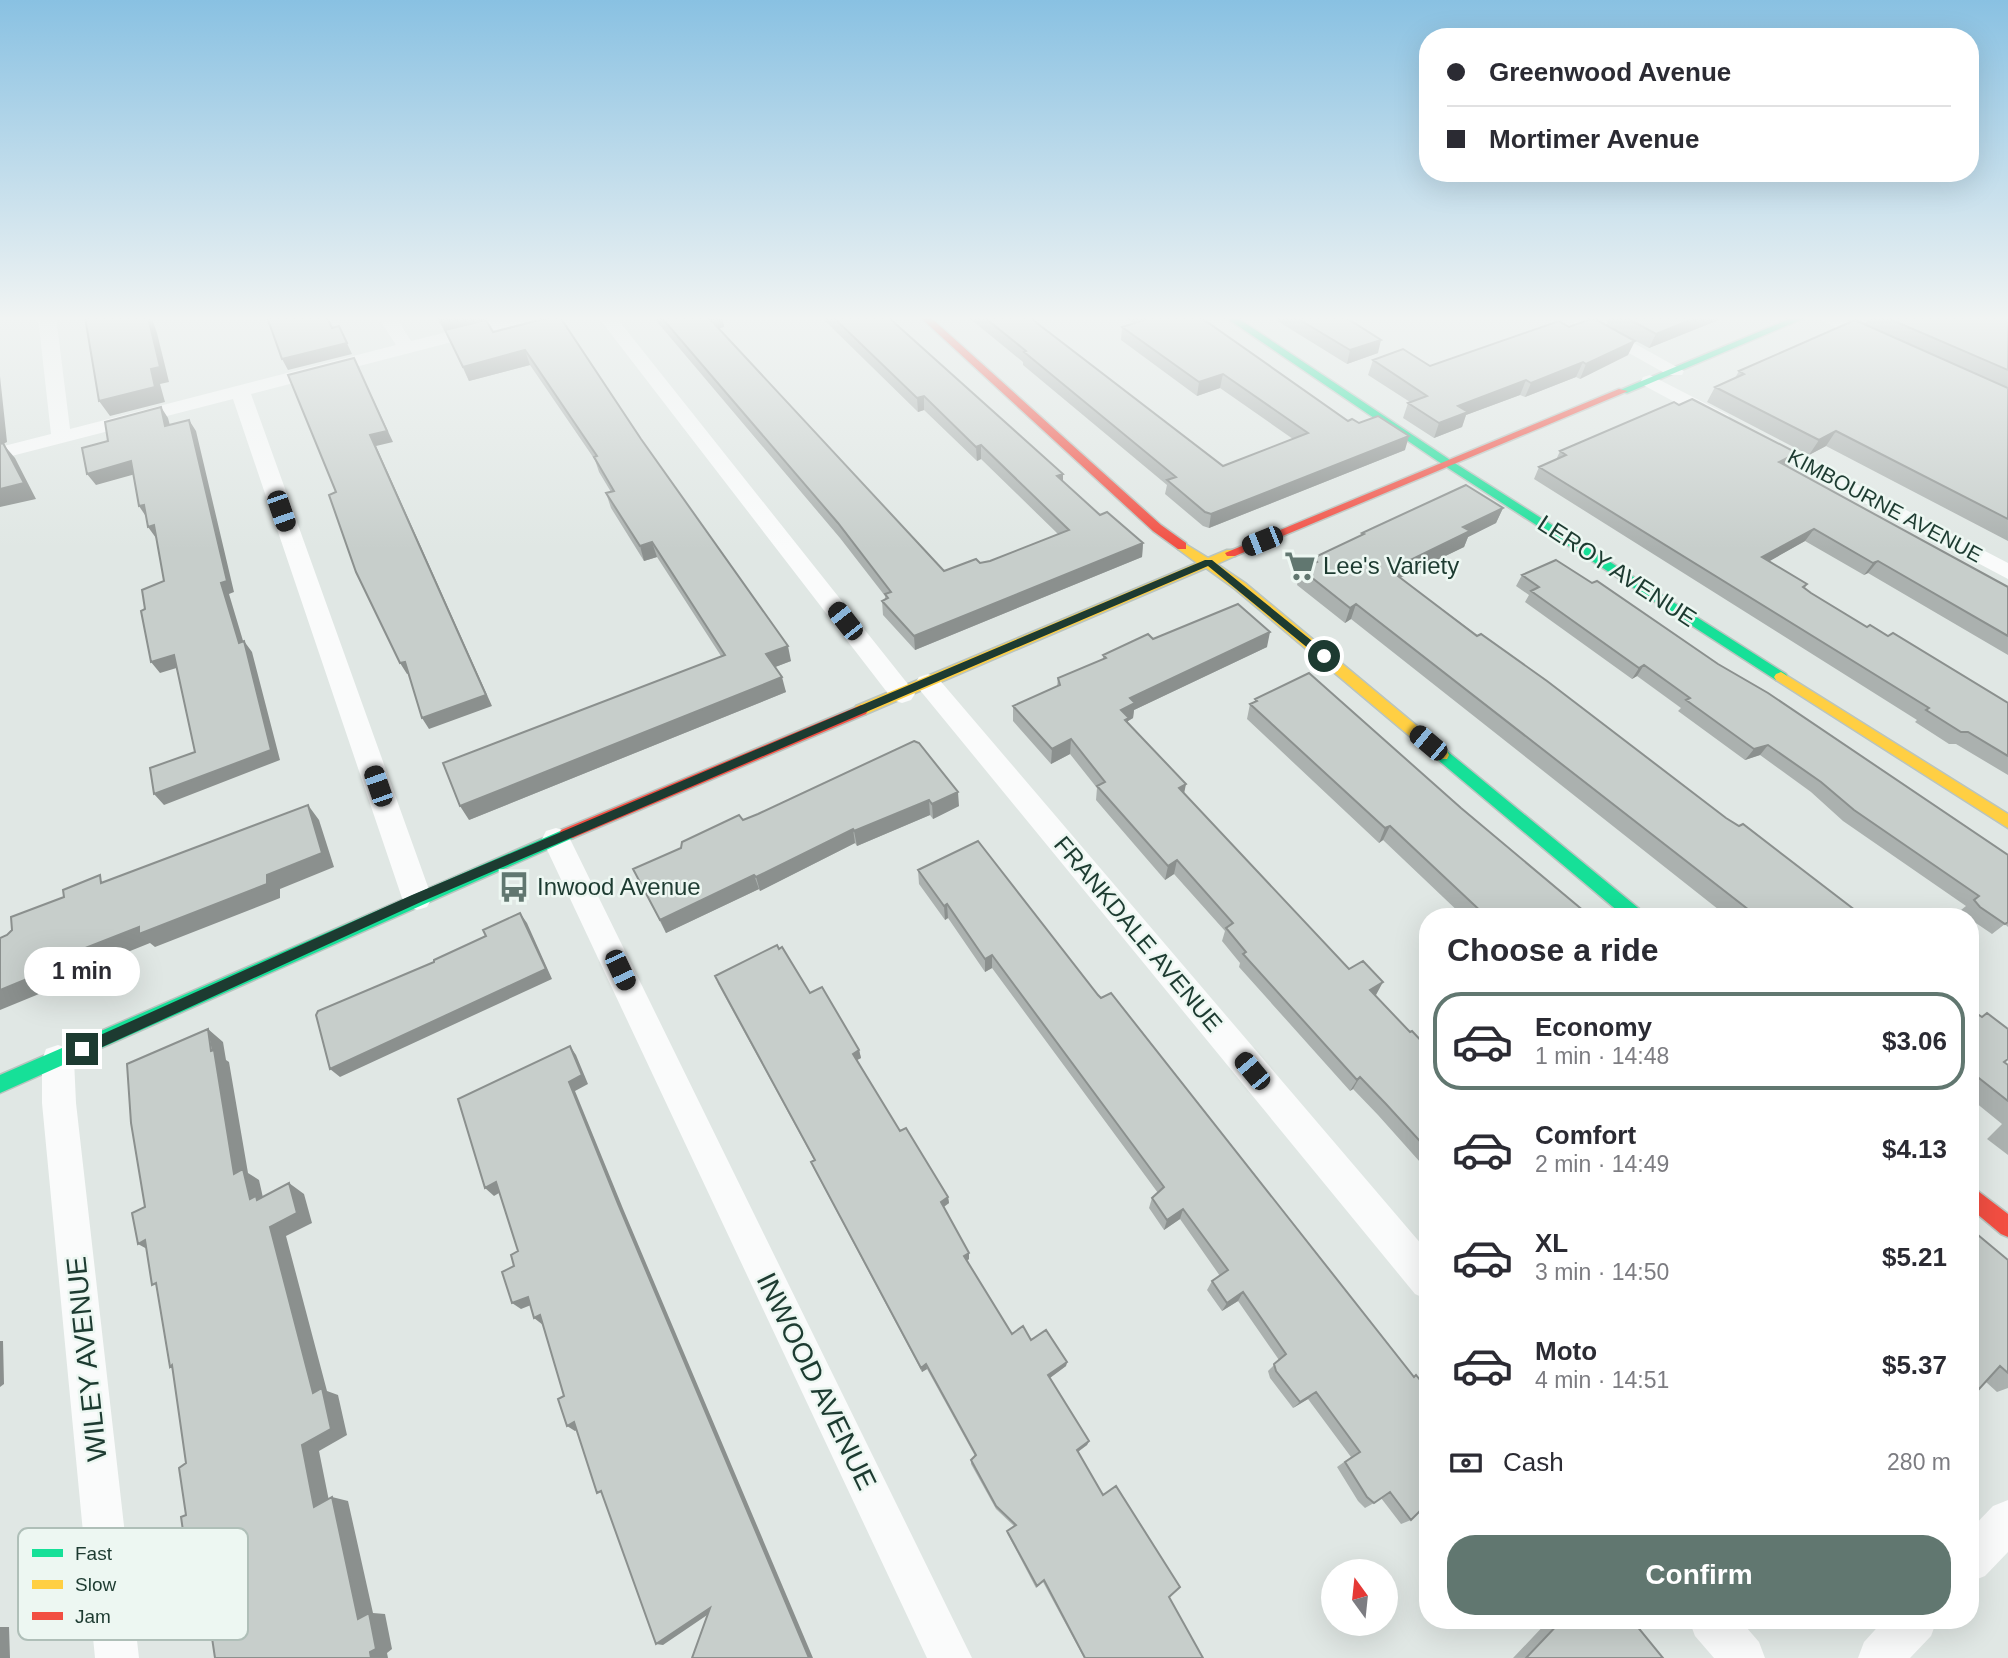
<!DOCTYPE html>
<meta charset="utf-8">
<style>
body{margin:0;font-family:Helvetica,sans-serif;background:#f7f7f7;color:#2b2b33;height:100vh;display:flex;flex-direction:column;font-size:26px;white-space:nowrap}
*{box-sizing:border-box;margin:0}
p{font-size:23px;color:#7c7c81}
.icon{flex:none;width:38px;height:38px;fill:none;stroke:currentColor;stroke-width:2;stroke-linecap:round;stroke-linejoin:round}
.map{position:relative;flex:1;overflow:hidden}
.panel{position:absolute;left:1419px;top:908px;width:560px;height:721px;display:flex;flex-direction:column;background:#fff;border-radius:28px;box-shadow:0 7px 28px #0002}
.panel>*{flex:none}
.hud{position:absolute;left:1419px;top:28px;width:560px;height:154px;border-radius:28px;box-shadow:0 7px 28px #0002;display:grid;align-content:center;height:154px;padding:0 28px;background:#fff}
.needle{width:46px;rotate:345deg}
.controls{position:absolute;left:1321px;top:1559px;display:grid;gap:14px}
.controls a{display:grid;place-items:center;width:77px;height:77px;border-radius:50%;background:#fff;box-shadow:0 7px 28px #0002;font-size:35px}
.end{position:absolute;width:32px;height:32px;margin:-16px;border:9px solid #1d3b31;background:#fff;box-shadow:0 0 0 4px #fff}
.from{border-radius:50%}
.bubble{position:absolute;height:49px;border-radius:24px;background:#fff;box-shadow:0 7px 28px #0002;font-size:23px;font-weight:700;line-height:49px;text-align:center}
.car{position:absolute;width:21px;height:42px;margin:-21px -10px;border-radius:9px;box-shadow:0 0 5px 2px #0007;background:linear-gradient(#222 24%,#8ab4d8 0 40%,#222 0 76%,#8ab4d8 0 86%,#222 0)}
.hud b{display:flex;align-items:center;gap:24px;height:66px;font-size:26px}
.hud b+b{border-top:2px solid #e1e1e2}
.hud i{width:18px;height:18px;background:#2b2b33}
ul{padding:0;list-style:none}
li{display:flex;align-items:center;gap:21px;height:98px;margin:0 14px 10px;padding:0 14px;border:4px solid transparent;border-radius:28px}
li div{flex:1}
li b{display:block;font-size:26px}
li em{font-style:normal;font-weight:700}
li.on{border-color:#617770}
li>.icon{width:63px;height:63px;stroke-width:1.5}
h2{padding:0 28px;font-size:32px;line-height:84px}
.pay{display:flex;align-items:center;gap:18px;height:77px;padding:0 28px;font-size:26px}
.pay p{margin-inline-start:auto}
.cta{display:flex;gap:14px;margin-top:auto;padding:14px 28px}
.cta a{flex:1;height:80px;border-radius:28px;background:#617770;color:#fff;font-size:28px;font-weight:700;line-height:80px;text-align:center}
.map>svg:first-child{display:block}
</style>
<div class="map">
<svg width="2008" height="1658" viewBox="0 0 2008 1658">
<rect width="100%" height="100%" fill="#e0e7e4"/>
<g fill="none" stroke-linecap="round" stroke-linejoin="round">
<defs>
<path id="fast" d="M1225,317H1236L1453,462L1786,674L1788,677L1786,680H1776L1445,466Z
M1794,317H1807L1627,393L1618,391Z
M1442,749L1447,751L1643,912L1645,917H1625L1437,759L1435,755L1437,751Z
M567,828L573,830L575,834L573,838L0,1093V1075Z"/>
<path id="slow" d="M1182,542L1208,558L1227,550H1235V556L1217,564L1245,583L1447,751L1449,755L1447,759H1437L1235,589L1206,568L866,714L861,715L854,710L856,706L1197,563L1178,549L1176,546Z
M1781,672L2008,814V828L1776,680L1774,677L1776,674Z"/>
<path id="jam" d="M920,317H930L1161,525L1186,543V549H1178L1153,531Z
M1619,389L1628,391L1235,556H1227L1225,553Z
M861,705L866,706L868,710L866,714L573,838H561L559,834L561,830Z
M1970,1185L2008,1214V1237L2001,1234L1970,1208Z"/>
</defs>
<use href="#fast" stroke="#b9c4bf" stroke-width="3"/>
<use href="#slow" stroke="#b9c4bf" stroke-width="3"/>
<use href="#jam" stroke="#b9c4bf" stroke-width="3"/>
<path fill="#fafbfb" fill-rule="evenodd" d="M38,317H56L70,429L396,345L378,317H396L411,341L507,317H536L533,321L251,394L432,898L427,907L417,910L407,907L402,898L233,399L0,459V447L51,434Z
M598,317H616L911,688L915,694L911,700L902,703L893,700Z
M1565,317H1587L1684,371L1682,375H1668Z
M1814,317H1837L1887,341L1884,345H1872Z
M1650,375L1728,415L1731,419L1721,425L1714,423L1643,385L1641,381L1643,377Z
M1760,434L2008,563V579L1753,444L1750,440L1753,436Z
M928,674L937,677L1428,1252V1300L1415,1294L919,689L915,683L919,677Z
M556,828L566,831L570,839L972,1658H927L542,839L546,831Z
M58,1045L70,1049L74,1060L76,1103L139,1658H95L42,1103V1060L46,1049Z
M2008,1500V1552L1985,1576L1970,1582V1530L1993,1506Z
M1689,1620H1740L1759,1642L1765,1658H1714L1695,1636Z
M1884,1620H1937L1931,1636L1910,1658H1858L1864,1642Z"/>
<use href="#fast" fill="#16e098" fill-rule="evenodd"/>
<use href="#slow" fill="#ffcf43" fill-rule="evenodd"/>
<use href="#jam" fill="#f24e42" fill-rule="evenodd"/>
</g>
<path fill="#abb1af" d="M436,317H482L484,320L444,330Z
M551,317L641,439L791,661L775,667L786,692L469,820L721,656L657,557L644,561L611,508L606,493L611,492L599,472L595,460L530,365L469,381L445,330L493,332Z
M653,317H722L724,327L719,328L944,571L990,561L1058,534L981,459L977,461L924,410L918,412L821,317H888L1063,474V482L1100,515L1143,543L1142,557L915,650L883,615L882,601L885,599V596L840,538Z
M968,317H1029L1223,466L1293,439L1220,388L1197,396L1121,340L1122,327L1134,323L1125,317H1209L1203,319L1348,421L1405,450L1209,528L1203,526L1165,494L1167,485L1023,365V362Z
M1271,317H1345L1378,353L1347,364Z
M1610,317H1726L1649,348L1606,325Z
M1870,317H2008V541L1826,446L1809,455L1707,402L1715,387L1735,378L1739,371L1865,324Z
M1628,355L1580,379L1576,377L1525,397L1520,395L1466,415L1462,427L1434,438L1403,418L1408,403L1410,402L1368,375L1373,360L1430,366Z
M1560,451L1789,465L1787,467L2008,587V655L1868,573L1864,575L1805,541L1769,561L1807,584L1805,588L1811,593L1867,627L1888,636L2008,703V775L1956,744H1949L1915,722L1917,720L1534,479L1539,467L1556,460Z
M1503,508L1496,523L1468,537L1464,547L1400,578L1726,818L1864,917H1728L1351,619L1345,623L1297,585L1301,569L1311,565L1313,558L1361,536L1362,533Z
M1522,575L1718,664L2008,855V927L2005,924L1992,934L1970,919V917H1968L1961,910L1966,906L1843,821L1811,792L1760,755L1745,760L1678,711L1681,708L1637,676L1632,679L1525,602L1529,595L1516,586Z
M1153,639L1267,647L1134,710L1133,718L1128,721V723L1184,794L1349,969L1376,995L1375,996L1410,1032L1428,1048V1171L1378,1115L1353,1089L1350,1091L1239,967L1240,963L1222,941L1225,931L1174,874L1165,880L1114,821L1096,800L1097,788L1070,754L1051,764L1013,721V706L1057,687L1058,678L1103,659V655Z
M1255,699L1461,808L1591,917H1464L1383,840L1379,843L1247,719L1250,704L1255,702Z
M914,741L959,806L933,819L930,815L857,846L855,843L760,891L759,889L666,933L633,869L758,814Z
M978,841L1411,1520L1401,1524L1381,1498L1374,1503L1365,1508L1358,1501L1337,1467L1351,1457L1308,1399L1293,1408L1270,1378L1268,1371L1279,1360L1238,1301L1222,1311L1207,1290L1212,1281L1220,1276L1180,1219L1164,1230L1149,1208L1152,1198L1158,1193L992,968L985,972L948,918L945,920L919,884L918,870Z
M779,949L810,993L859,1050L861,1058L857,1060L900,1131L948,1197L949,1203L944,1207L969,1253V1259L967,1261L1012,1334L1031,1340L1067,1362L1066,1366L1050,1378L1089,1441L1087,1445L1078,1452L1103,1495L1169,1597L1203,1658H1084L1043,1582L1036,1588L1007,1533V1531L1014,1526L996,1509L971,1464V1460L975,1456L927,1369L922,1372L814,1169L811,1162L814,1160L718,984L715,976Z
M1970,1009L1982,1017L1987,1013L2004,1062L2008,1065V1155L1987,1139L2002,1124L1970,1098Z
M1978,1235L2008,1260V1388L1997,1392L1986,1382L1970,1399V1238Z
M1549,1620H1632L1663,1658H1513Z"/>
<path fill="#8b908e" d="M148,317H149L153,322L157,333L169,382L160,384L165,402L110,416L99,401L151,369Z
M444,317H482L484,320L444,330L439,318Z
M708,317H722L724,327L711,330Z
M1698,317H1726L1649,348L1656,334Z
M339,326L352,354L288,370L282,359Z
M1381,340L1378,353L1347,364L1350,350Z
M1635,341L1628,355L1580,379L1586,364Z
M525,350L530,365L469,381L463,367Z
M354,358L393,442L376,446L492,706L429,729L422,718L370,435Z
M1583,362L1576,377L1525,397L1531,383Z
M1223,374L1220,388L1197,396L1199,382Z
M0,376L7,442L3,444L15,458L36,499L0,507Z
M1526,380L1520,395L1466,415L1462,427L1434,438L1439,423L1458,406Z
M924,396V410L918,412L917,398Z
M161,407L168,418L173,437L165,426Z
M189,420L196,431L234,592L229,594L247,654L239,643L221,583Z
M1836,431L1826,446L1809,455L1819,440Z
M1409,436L1405,450L1209,528L1211,514Z
M981,445V459L977,461L976,447Z
M1797,453L1789,465L1771,474L1779,462Z
M131,461L139,473L96,485L87,474Z
M1063,474V488L1057,476Z
M144,505L147,518L139,506Z
M1503,508L1496,523L1468,537L1464,547L1385,585L1390,570L1463,527Z
M154,525L156,538L148,527Z
M1814,529L1805,541L1754,570L1762,557Z
M652,542L657,557L644,561L640,546Z
M1143,543L1142,557L915,650L914,636Z
M1878,561L1868,573L1864,575L1873,563Z
M1356,604L1351,619L1345,623L1350,608Z
M1270,632L1267,647L1134,710L1133,718L1128,721L1127,733L1121,710L1130,698Z
M244,641L252,652L280,760L164,805L154,794L271,750Z
M788,646L791,661L770,669L766,654Z
M174,655L183,666L160,673L151,662Z
M405,662L412,673L407,674L400,663Z
M1644,665L1637,676L1632,679L1639,668Z
M782,677L786,692L469,820L460,806Z
M1071,739L1070,754L1051,764L1052,749Z
M1768,745L1760,755L1745,760L1754,749Z
M1186,784L1183,799L1179,788Z
M958,792L959,806L933,819L932,804Z
M929,800L930,815L857,846L854,831Z
M308,805L319,820L334,867L280,889V898L155,947L150,943L78,972V978L0,1010V990L60,958L267,875Z
M1390,826L1383,840L1379,843L1385,828Z
M853,829L855,843L760,891L756,877Z
M1177,860L1174,874L1165,880L1168,866Z
M754,875L759,889L666,933L660,920Z
M947,904L948,918L945,920L944,906Z
M520,913L527,923L552,979L340,1077L330,1069Z
M992,955V968L985,972V959Z
M1383,982L1376,995L1363,1003L1370,990Z
M208,1029L223,1042L226,1060L229,1062L248,1173L259,1180L264,1202L250,1199L234,1174Z
M570,1046L576,1055L588,1084L575,1091L624,1211L813,1658H809L618,1204L569,1082Z
M859,1050L861,1058L855,1061L853,1054Z
M1360,1077L1353,1089L1350,1091L1357,1080Z
M496,1182L504,1190L494,1196L485,1188Z
M289,1183L304,1194L312,1223L286,1236L327,1391L338,1395L347,1435L319,1451L331,1511L314,1507L302,1445L313,1393L270,1227Z
M948,1197L949,1203L942,1208L941,1202Z
M1183,1209L1180,1219L1164,1230L1167,1220Z
M145,1240L156,1254L138,1244Z
M969,1253V1259L964,1262V1256Z
M1243,1292L1238,1301L1222,1311L1227,1303Z
M528,1297L536,1303L521,1309L512,1303Z
M540,1315L543,1325L534,1318Z
M0,1341H3L4,1384L0,1387Z
M1067,1362L1066,1366L1047,1380L1048,1375Z
M926,1364L927,1369L922,1372L921,1368Z
M1316,1392L1308,1399L1293,1408L1300,1402Z
M574,1422L582,1427L575,1431L567,1426Z
M1089,1441L1087,1445L1076,1453L1077,1450Z
M332,1497L348,1501L373,1613L385,1614L392,1649L387,1653L388,1658H371L358,1619Z
M710,1608L716,1609L663,1645L656,1644Z
M0,1627H9L10,1658H0Z"/>
<path fill="#c7cecb" stroke="#8b908e" stroke-width="2" d="M85,317H148L160,367L151,369L155,387L99,401Z
M267,317H327L332,328L339,326L347,343L282,359Z
M551,317H560L641,439L788,646L766,654L782,677L460,806L443,763L725,655L652,542L640,546L606,493L614,491L594,457L597,456L525,350L463,367L445,330L486,320L493,332Z
M661,317H708L944,571L976,559L980,563L990,561L1069,530L981,445L976,447L924,396L917,398L833,317H888L1063,474L1057,476L1100,515L1107,512L1143,543L914,636L882,601L888,598L885,594L891,592L838,523Z
M984,317H1029L1223,466L1308,433L1223,374L1199,382L1122,327L1147,319L1144,317H1200L1348,421L1352,419L1359,423L1378,416L1409,436L1211,514L1205,512L1167,480L1176,477L1024,352L1026,351Z
M1295,317H1345L1381,340L1350,350Z
M1625,317H1698L1656,334Z
M1885,317H2008V370Z
M1593,318L1635,341L1586,364L1583,362L1531,383L1526,380L1458,406L1468,412L1439,423L1408,403L1427,396L1373,360L1403,349L1430,366L1559,321L1569,327Z
M1855,320L2008,388V519L1836,431L1819,440L1715,387L1744,374L1739,371Z
M354,358L387,431L370,435L486,695L422,718L405,662L400,663L356,572L329,495L336,492L288,375Z
M1692,399L1797,453L1779,462L2008,587V636L1878,561L1873,563L1814,529L1762,557L1807,584L1803,587L1811,593L1867,627L1870,625L1888,636L1893,633L2008,703V756L1968,732H1961L1926,710L1929,708L1539,467L1566,455L1560,451L1674,402L1679,405Z
M161,407L165,426L189,420L227,581L221,583L239,643L244,641L271,750L154,794L150,768L195,752L174,655L151,662L141,611L145,609L142,590L164,581L154,525L148,527L144,505L139,506L131,461L87,474L82,448L108,441L105,422Z
M3,443L24,483L0,489V444Z
M1466,485L1503,508L1463,527L1470,531L1390,570L1477,636L1481,634L1547,681L1726,818L1739,826L1743,824L1864,917H1758L1356,604L1350,608L1301,569L1317,562L1313,558L1364,534L1362,533Z
M1556,560L1592,583L1597,581L1718,664L1768,693L2008,855V922L2005,924L1980,907L1974,900L1979,896L1854,810L1821,782L1768,745L1754,749L1686,700L1690,698L1644,665L1639,668L1531,591L1539,587L1522,575Z
M1238,604L1270,632L1130,698L1135,703L1121,710L1129,718L1125,720L1186,784L1179,788L1349,969L1363,961L1383,982L1370,990L1410,1032L1412,1031L1428,1048V1150L1386,1104L1360,1077L1357,1080L1243,954L1246,952L1226,928L1233,923L1177,860L1168,866L1097,786L1105,782L1071,739L1052,749L1013,706L1060,685L1058,678L1106,658L1103,655L1148,634L1153,639Z
M1309,673L1461,808L1591,917H1487L1390,826L1385,828L1250,704L1257,701L1255,699Z
M914,741L919,743L958,792L932,804L929,800L854,831L853,829L756,877L754,875L660,920L633,869L681,848L682,842L739,815L743,820L758,814Z
M308,805L322,853L267,875V884L139,934V927L60,958L61,965L0,990V938L7,935L12,930L11,917L64,897L63,890L100,875L101,883Z
M978,841L1098,995L1101,998L1111,993L1414,1377L1416,1375L1428,1390V1503L1411,1520L1390,1492L1374,1503L1367,1497L1345,1462L1360,1452L1316,1392L1300,1402L1276,1371L1274,1364L1286,1354L1243,1292L1227,1303L1212,1281L1228,1270L1183,1209L1167,1220L1152,1198L1164,1187L992,955L985,959L947,904L944,906L918,870Z
M520,913L546,969L330,1069L316,1015L318,1011L434,962V960L486,936L483,930Z
M777,945L779,949L782,947L810,993L822,987L859,1050L853,1054L900,1131L906,1128L948,1197L941,1202L969,1253L964,1256L1012,1334L1023,1326L1031,1340L1046,1330L1067,1362L1048,1375L1089,1441L1077,1450L1103,1495L1116,1486L1180,1587L1169,1597L1203,1658H1085L1044,1580L1037,1586L1007,1531L1016,1525L996,1506L971,1460L976,1455L926,1364L921,1368L811,1162L815,1160L715,976Z
M1970,1009L1982,1017L1987,1013L2008,1029V1059L2004,1062L2008,1065V1101L1970,1071Z
M208,1029L211,1051L214,1050L234,1174L243,1169L250,1199L256,1196L257,1200L289,1183L297,1213L270,1227L313,1393L322,1388L331,1429L302,1445L314,1507L332,1497L358,1619L369,1613L376,1649L370,1652L371,1658H215L207,1604L201,1608L191,1556L187,1558L181,1517L186,1515L179,1468L186,1463L172,1365L170,1367L156,1283L152,1285L145,1240L138,1244L132,1213L145,1207L131,1123L127,1064Z
M570,1046L582,1075L569,1082L618,1204L809,1658H692L710,1608L656,1644L601,1491L597,1493L574,1422L567,1426L558,1399L564,1396L540,1315L534,1318L528,1297L512,1303L502,1272L514,1266L511,1255L518,1251L496,1182L485,1188L458,1099Z
M1978,1235L2008,1260V1373L2000,1366L1970,1399V1242Z
M1562,1620H1632L1663,1658H1526Z"/>
<linearGradient id="sky" x2="0" y2="1"><stop stop-color="#89c1e2"/><stop offset="0.58" stop-color="#f1f4f3"/><stop offset="1" stop-color="#f1f4f3" stop-opacity="0"/></linearGradient>
<rect width="2008" height="549" fill="url(#sky)"/>
<path fill="#1d3b31" d="M1205,560H1212L1327,653V658H1320L1208,566L421,902L87,1054L82,1055L76,1049L78,1045L412,895Z"/>
<defs>
<symbol id="supermarket-bare" viewBox="-9 -9 18 18"><path d="M-6-5.5h2.5l.6 2H6L4.5 2H-2.5L-4.4-4H-6ZM-1.5 3.2a1.3 1.3 0 1 0 .1 0ZM3 3.2a1.3 1.3 0 1 0 .1 0Z" fill="#617770" stroke="#edf7f2" stroke-width="2.5" paint-order="stroke"/></symbol>
<symbol id="bus-bare" viewBox="-9 -9 18 18"><path d="M-5-6H5V4H4V6H2V4H-2V6H-4V4H-5ZM-3.5-4V0h7V-4ZM-3.5 1.2v1.5H-2V1.2ZM2 1.2v1.5H3.5V1.2Z" fill="#617770" stroke="#edf7f2" stroke-width="2.5" paint-order="stroke"/></symbol>
</defs>
<g fill-rule="evenodd">
<use href="#supermarket-bare" x="1278" y="544" width="44" height="44"/>
<use href="#bus-bare" x="492" y="865" width="44" height="44"/>
</g>
<g text-anchor="middle" stroke-width="5" stroke-linejoin="round" paint-order="stroke">
<g font-size="21" fill="#1d3b31" stroke="#edf7f2">
<text transform="translate(1885 506) rotate(28)" y="7">KIMBOURNE AVENUE</text>
</g>
<g font-size="24" fill="#1d3b31" stroke="#edf7f2" text-anchor="start">
<text x="1323" y="574">Lee's Variety</text>
<text x="537" y="895">Inwood Avenue</text>
</g>
<g font-size="24" fill="#1d3b31" stroke="#edf7f2">
<text transform="translate(1617 571) rotate(33)" y="8">LEROY AVENUE</text>
<text transform="translate(1138 934) rotate(50)" y="8">FRANKDALE AVENUE</text>
</g>
<g font-size="28" fill="#1d3b31" stroke="#edf7f2">
<text transform="translate(86 1359) rotate(-96)" y="10">WILEY AVENUE</text>
<text transform="translate(817 1381) rotate(64)" y="10">INWOOD AVENUE</text>
</g>
</g>
<rect x="18" y="1528" width="230" height="112" rx="10" fill="#edf7f2" stroke="#afbfb8" stroke-width="2"/>
<rect x="32" y="1549" width="31" height="8" fill="#16e098"/>
<rect x="32" y="1580" width="31" height="9" fill="#ffcf43"/>
<rect x="32" y="1612" width="31" height="8" fill="#f24e42"/>
<g font-size="19" fill="#1d3b31">
<text x="75" y="1560">Fast</text>
<text x="75" y="1591">Slow</text>
<text x="75" y="1623">Jam</text>
</g>
</svg>
<div class="controls">
<a><svg class="needle" viewBox="-14 -14 28 28"><path d="M0-13l5 13h-10z" fill="#e53935"/><path d="M0 13l5-13h-10z" fill="#7c7c81"/></svg></a>
</div>
<i class="end from" style="left:1324px;top:656px"></i>
<i class="end" style="left:82px;top:1049px"></i>
<div class="bubble" style="left:24px;top:947px;width:116px">1 min</div>
<i class="car" style="left:281px;top:511px;rotate:161deg"></i>
<i class="car" style="left:1262px;top:541px;rotate:248deg"></i>
<i class="car" style="left:845px;top:621px;rotate:322deg"></i>
<i class="car" style="left:1428px;top:743px;rotate:310deg"></i>
<i class="car" style="left:378px;top:786px;rotate:341deg"></i>
<i class="car" style="left:620px;top:970px;rotate:155deg"></i>
<i class="car" style="left:1252px;top:1071px;rotate:320deg"></i>
<div class="hud">
<b><i class="from"></i>Greenwood Avenue</b>
<b><i></i>Mortimer Avenue</b>
</div>
<section class="panel">
<h2>Choose a ride</h2>
<ul>
<li class="on"><svg class="icon" aria-label="car" viewBox="0 0 24 24"><path d="M5 17H2v-5l4-1 3-4h7l3 4 3 1v5h-3M9 17h6M6 11h13"/><circle cx="7" cy="17" r="2"/><circle cx="17" cy="17" r="2"/></svg><div><b>Economy</b><p>1 min · 14:48</p></div><em>$3.06</em></li>
<li><svg class="icon" aria-label="car" viewBox="0 0 24 24"><path d="M5 17H2v-5l4-1 3-4h7l3 4 3 1v5h-3M9 17h6M6 11h13"/><circle cx="7" cy="17" r="2"/><circle cx="17" cy="17" r="2"/></svg><div><b>Comfort</b><p>2 min · 14:49</p></div><em>$4.13</em></li>
<li><svg class="icon" aria-label="car" viewBox="0 0 24 24"><path d="M5 17H2v-5l4-1 3-4h7l3 4 3 1v5h-3M9 17h6M6 11h13"/><circle cx="7" cy="17" r="2"/><circle cx="17" cy="17" r="2"/></svg><div><b>XL</b><p>3 min · 14:50</p></div><em>$5.21</em></li>
<li><svg class="icon" aria-label="car" viewBox="0 0 24 24"><path d="M5 17H2v-5l4-1 3-4h7l3 4 3 1v5h-3M9 17h6M6 11h13"/><circle cx="7" cy="17" r="2"/><circle cx="17" cy="17" r="2"/></svg><div><b>Moto</b><p>4 min · 14:51</p></div><em>$5.37</em></li>
</ul>
<div class="pay"><svg class="icon" aria-label="cash" viewBox="0 0 24 24"><path d="M3 7h18v10H3z"/><circle cx="12" cy="12" r="2"/></svg>Cash<p>280 m</p></div>
<div class="cta"><a>Confirm</a></div>
</section>
</div>
